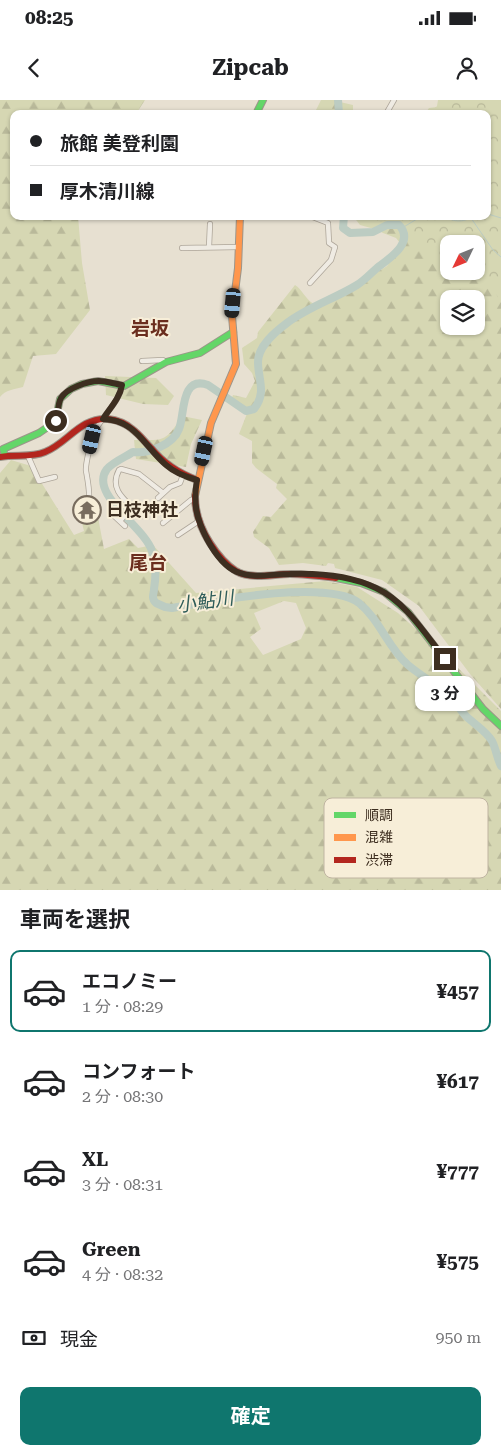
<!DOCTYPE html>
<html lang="ja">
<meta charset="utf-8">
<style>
body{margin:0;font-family:"Roboto Serif","Noto Sans JP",serif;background:#f6f6f6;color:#202124;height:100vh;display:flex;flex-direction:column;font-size:19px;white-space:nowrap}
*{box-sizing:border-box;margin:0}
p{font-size:16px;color:#757577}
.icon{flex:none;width:28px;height:28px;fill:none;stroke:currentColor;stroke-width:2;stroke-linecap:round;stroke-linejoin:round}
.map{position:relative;height:790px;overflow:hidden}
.panel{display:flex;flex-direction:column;background:#fff;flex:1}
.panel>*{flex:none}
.guide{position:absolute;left:10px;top:10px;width:481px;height:110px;border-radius:10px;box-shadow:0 1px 4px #0004;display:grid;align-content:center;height:110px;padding:0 20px;background:#fff}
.needle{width:32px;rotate:227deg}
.fabs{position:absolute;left:440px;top:135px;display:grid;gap:10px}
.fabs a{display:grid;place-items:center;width:45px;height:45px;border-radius:10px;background:#fff;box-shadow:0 1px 4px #0004;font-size:25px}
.end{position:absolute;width:22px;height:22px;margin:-11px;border:6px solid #3d2e20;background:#fff;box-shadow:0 0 0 2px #fff}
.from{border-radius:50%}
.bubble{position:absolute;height:35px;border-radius:10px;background:#fff;box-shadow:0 1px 4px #0004;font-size:16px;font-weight:700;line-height:35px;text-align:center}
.car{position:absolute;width:15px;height:30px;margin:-15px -8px;border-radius:6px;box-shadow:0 0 4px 1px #0007;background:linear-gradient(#222 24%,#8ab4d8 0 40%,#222 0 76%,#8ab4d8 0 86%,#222 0)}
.guide b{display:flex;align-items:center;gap:18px;height:48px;font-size:19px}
.guide b+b{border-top:1px solid #e0e0e0}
.guide i{width:12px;height:12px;background:#202124}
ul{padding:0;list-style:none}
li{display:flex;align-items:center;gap:15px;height:82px;margin:0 10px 8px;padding:0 10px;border:2px solid transparent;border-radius:10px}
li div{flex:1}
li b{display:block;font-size:19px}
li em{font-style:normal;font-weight:700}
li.on{border-color:#0f766e}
li>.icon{width:45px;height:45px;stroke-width:1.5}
h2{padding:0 20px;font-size:22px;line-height:60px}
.pay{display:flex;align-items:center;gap:12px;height:55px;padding:0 20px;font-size:19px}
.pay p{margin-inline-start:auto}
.cta{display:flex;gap:10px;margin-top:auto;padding:10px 20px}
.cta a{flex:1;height:58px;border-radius:10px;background:#0f766e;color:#fff;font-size:20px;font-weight:700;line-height:58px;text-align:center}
.status{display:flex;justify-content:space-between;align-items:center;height:35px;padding:0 25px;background:#fff;direction:ltr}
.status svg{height:14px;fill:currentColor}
header{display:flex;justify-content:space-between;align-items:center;height:65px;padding:0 20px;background:#fff;font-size:22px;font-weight:700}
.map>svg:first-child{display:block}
</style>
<div class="status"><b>08:25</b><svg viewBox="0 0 49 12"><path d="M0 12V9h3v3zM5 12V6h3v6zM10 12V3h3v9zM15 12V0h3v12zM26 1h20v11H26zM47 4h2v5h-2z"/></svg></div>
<header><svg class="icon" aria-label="back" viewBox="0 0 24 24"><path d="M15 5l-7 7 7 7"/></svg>Zipcab<svg class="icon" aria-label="person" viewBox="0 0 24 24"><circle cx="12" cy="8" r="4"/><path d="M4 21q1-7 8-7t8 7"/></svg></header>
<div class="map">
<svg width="501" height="790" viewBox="0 0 501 790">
<defs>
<pattern id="forest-firs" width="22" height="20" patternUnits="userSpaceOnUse" patternTransform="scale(1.25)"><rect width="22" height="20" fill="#d6d7b3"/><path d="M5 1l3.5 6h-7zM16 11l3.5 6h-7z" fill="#b9b99a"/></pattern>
<pattern id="park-crowns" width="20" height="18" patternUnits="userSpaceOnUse" patternTransform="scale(1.25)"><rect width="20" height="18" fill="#d6d7b3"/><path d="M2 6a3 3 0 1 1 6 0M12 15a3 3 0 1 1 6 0" fill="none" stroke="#b9b99a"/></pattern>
</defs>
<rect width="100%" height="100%" fill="#e7e0d1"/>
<path fill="url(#forest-firs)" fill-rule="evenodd" d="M0,0H145L136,14H14V116H78L82,163L90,210L56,254L33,256L23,287C15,289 5,290 0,297Z
M321,0H336V4L340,2L353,5V14H314Z
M501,0V609L470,574L419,506L382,480L335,468L334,464L328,463L326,466L303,463L279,465L269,448L254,437L253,432L263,416L271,417L287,399L276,388L277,384L256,368L252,363V341L239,334L248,311L231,300L233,295L246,298L255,281L252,273L244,264L242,248L257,238L258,232L295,185C302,189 305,199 314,204L330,195H341L387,166L395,155L400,143L396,138L383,133L378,130L360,125L353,116H488V14H425L429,8ZM449,144H476V171H449ZM449,199H476V226H449Z
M105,276L156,278L174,296L168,305L143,304L106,295Z
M182,316L202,320L191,344L186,367L136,359L134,340C164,340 165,343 182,316Z
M11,360L31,366L74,435L84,431L80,415L97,412L104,449L129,439L138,448L153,445L196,493L325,481L357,487L398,513L449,559L501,611V790H0V373ZM284,501L296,503L306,528L301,539L263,555L250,537L261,529L254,513Z"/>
<path fill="url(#park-crowns)" d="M438,0H501V203C492,186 489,179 470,171H476V144H449V162L437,158L404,123L393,119L374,123L363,116H488V14H430L437,6Z"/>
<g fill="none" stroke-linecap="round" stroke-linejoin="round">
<path stroke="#bcccc2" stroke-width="1" d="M488,114L501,118
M440,116C455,121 460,124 475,116
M471,118L493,150L501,157
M402,128L422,116"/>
<path stroke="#bcccc2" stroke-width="8" d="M338,0L339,14
M344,116L343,128L350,133L373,132L387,125H399C415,142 390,158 377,168C370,174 365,180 357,185C334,199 308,207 287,223C275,232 258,246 258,262C258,279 267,293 254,309L246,311L208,285C180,275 185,315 179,329C173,345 148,354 133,352C125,357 113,362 107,369C88,394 144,426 152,451C156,462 156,477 154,489C154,492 153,494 153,497C153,500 154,501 156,503L165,507L172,508C212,501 327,479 359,503C380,520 388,548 408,565C421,576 436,584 448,595C456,601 460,611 468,618C476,625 487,632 492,641C496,649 497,658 501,666"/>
<defs>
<path id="street" d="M386,14L394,0
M310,116L328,123L329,143L335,147L331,160L310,183
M209,147L210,124
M182,148L239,147
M142,261L163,260L166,262
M28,356L39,381L55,377
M158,398L170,387L180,383L183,375
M89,402C90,391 88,382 86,371C85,365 91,342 93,336C99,317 119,305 122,285
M133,408C121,397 110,387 119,370L121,369L139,374L162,392
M111,413L125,426
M120,421L132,407
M163,423L191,400L195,399
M178,435L199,421"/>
<path id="fast" d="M256,14L263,0
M5,356L3,349L39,333L55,322L60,299L71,289L82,284L98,281L124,286L166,262L200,253L233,232
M336,478L361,483L384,492L408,512L483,609L501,626"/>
<path id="slow" d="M195,396L211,323L236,264L232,216L238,168L240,116"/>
<path id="jam" d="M0,357C15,354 31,358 45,352C68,343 80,317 108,319C117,320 125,323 132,329C139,334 145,342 151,348C164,364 178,373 197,380
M195,396C195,413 201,429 210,443C217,454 225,464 236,471C251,480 273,474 290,474C305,474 320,476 336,478"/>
</defs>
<use href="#street" stroke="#ada599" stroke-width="6"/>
<use href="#fast" stroke="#9c958a" stroke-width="8"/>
<use href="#slow" stroke="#9c958a" stroke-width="8"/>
<use href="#jam" stroke="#9c958a" stroke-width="8"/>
<use href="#street" stroke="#efebe3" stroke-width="4.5"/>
<use href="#fast" stroke="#63d668" stroke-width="6"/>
<use href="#slow" stroke="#ff974d" stroke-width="6"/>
<use href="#jam" stroke="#b3261e" stroke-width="6"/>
</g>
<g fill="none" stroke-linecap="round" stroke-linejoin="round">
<path stroke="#3d2e20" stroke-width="6" d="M56,321C59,313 57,305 61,298C67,288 88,281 99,281C106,281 115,284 122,285C120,298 110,308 103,319C136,320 144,346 166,365C175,373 186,377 197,380C193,403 196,418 207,439C214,452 223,466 237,472C254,479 272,474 290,474C318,473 351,476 376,488C406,502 425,534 445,559"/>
</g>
<defs>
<symbol id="temple-ring" viewBox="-11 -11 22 22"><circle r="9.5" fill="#f7eed8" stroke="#786c5e" stroke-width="1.5"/><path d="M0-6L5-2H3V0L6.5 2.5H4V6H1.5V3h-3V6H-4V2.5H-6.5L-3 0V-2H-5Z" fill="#786c5e"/></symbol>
</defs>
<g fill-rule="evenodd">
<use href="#temple-ring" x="71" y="394" width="32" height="32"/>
</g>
<g text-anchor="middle" stroke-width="4" stroke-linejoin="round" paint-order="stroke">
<g font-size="18" font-weight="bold" fill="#3d2e20" stroke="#f7eed8" text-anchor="start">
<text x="106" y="416">日枝神社</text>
</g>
<g font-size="19" font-weight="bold" fill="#6b2e1e" stroke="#f7eed8">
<text x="150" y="235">岩坂</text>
<text x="148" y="469">尾台</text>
</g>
<g font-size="19" font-style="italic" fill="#2f5d5a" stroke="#f7eed8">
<text transform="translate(205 501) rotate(-8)" y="7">小鮎川</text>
</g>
</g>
<rect x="324" y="698" width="164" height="80" rx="8" fill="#f7eed8" stroke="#bfb4a1" stroke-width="1"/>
<rect x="334" y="712" width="22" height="6" fill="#63d668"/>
<rect x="334" y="734" width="22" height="7" fill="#ff974d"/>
<rect x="334" y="757" width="22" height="6" fill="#b3261e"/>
<g font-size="14" fill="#3d2e20">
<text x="365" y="720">順調</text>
<text x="365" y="742">混雑</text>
<text x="365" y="765">渋滞</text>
</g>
</svg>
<div class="fabs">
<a><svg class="needle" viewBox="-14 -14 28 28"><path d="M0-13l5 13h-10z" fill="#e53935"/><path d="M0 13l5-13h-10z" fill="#757577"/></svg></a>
<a><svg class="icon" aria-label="layers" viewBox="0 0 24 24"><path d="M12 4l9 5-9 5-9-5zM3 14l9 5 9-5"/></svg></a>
</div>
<i class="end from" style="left:56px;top:321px"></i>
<i class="end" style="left:445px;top:559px"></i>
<div class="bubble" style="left:415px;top:576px;width:60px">3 分</div>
<i class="car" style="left:233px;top:203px;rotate:185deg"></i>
<i class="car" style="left:92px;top:339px;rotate:193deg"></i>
<i class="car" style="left:204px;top:351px;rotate:192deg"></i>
<div class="guide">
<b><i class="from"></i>旅館 美登利園</b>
<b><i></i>厚木清川線</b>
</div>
</div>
<section class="panel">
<h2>車両を選択</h2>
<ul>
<li class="on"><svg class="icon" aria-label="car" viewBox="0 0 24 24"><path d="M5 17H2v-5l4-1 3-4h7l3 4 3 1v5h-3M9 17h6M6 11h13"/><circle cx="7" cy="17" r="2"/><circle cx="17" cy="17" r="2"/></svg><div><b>エコノミー</b><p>1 分 · 08:29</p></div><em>¥457</em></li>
<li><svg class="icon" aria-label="car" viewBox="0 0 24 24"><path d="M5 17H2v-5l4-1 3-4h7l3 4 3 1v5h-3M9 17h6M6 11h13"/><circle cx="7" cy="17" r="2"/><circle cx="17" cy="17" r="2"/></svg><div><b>コンフォート</b><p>2 分 · 08:30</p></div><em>¥617</em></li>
<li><svg class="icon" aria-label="car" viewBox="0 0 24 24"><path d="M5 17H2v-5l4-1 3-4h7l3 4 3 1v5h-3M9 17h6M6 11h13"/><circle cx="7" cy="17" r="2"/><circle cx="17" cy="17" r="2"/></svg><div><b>XL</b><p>3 分 · 08:31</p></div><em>¥777</em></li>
<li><svg class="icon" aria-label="car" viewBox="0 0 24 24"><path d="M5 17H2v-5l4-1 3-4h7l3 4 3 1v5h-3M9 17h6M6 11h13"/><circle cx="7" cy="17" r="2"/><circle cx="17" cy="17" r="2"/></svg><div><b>Green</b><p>4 分 · 08:32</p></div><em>¥575</em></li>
</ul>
<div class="pay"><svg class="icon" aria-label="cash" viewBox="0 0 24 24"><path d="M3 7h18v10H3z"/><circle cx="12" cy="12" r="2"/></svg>現金<p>950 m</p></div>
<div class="cta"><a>確定</a></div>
</section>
